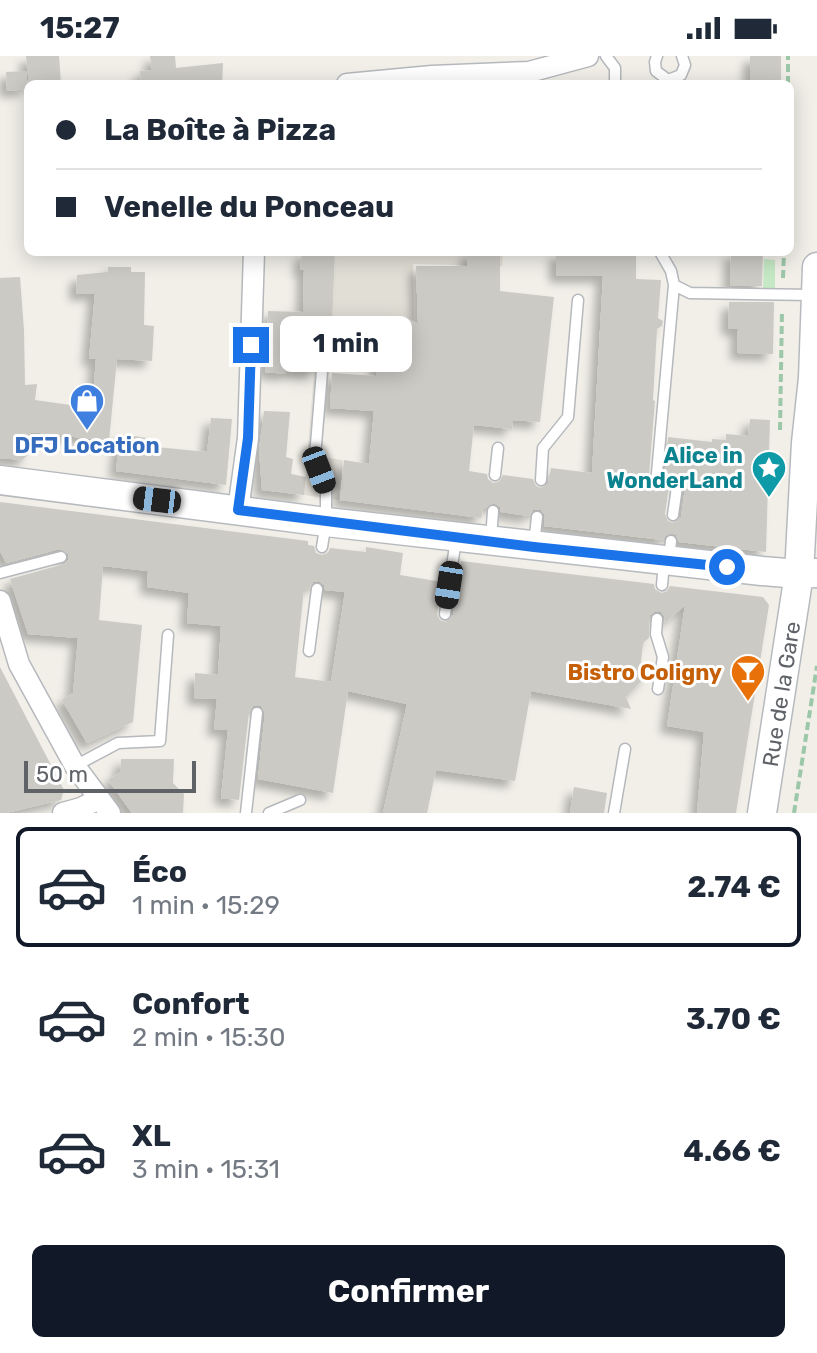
<!DOCTYPE html>
<html lang="fr">
<meta charset="utf-8">
<style>
body{margin:0;font-family:Rubik,sans-serif;background:#f2f2f3;color:#1f2937;height:100vh;display:flex;flex-direction:column;font-size:30px;white-space:nowrap}
*{box-sizing:border-box;margin:0}
p{font-size:26px;color:#747a83}
.icon{flex:none;width:44px;height:44px;fill:none;stroke:currentColor;stroke-width:2;stroke-linecap:round;stroke-linejoin:round}
.map{position:relative;height:757px;overflow:hidden}
.side{display:flex;flex-direction:column;background:#fff;flex:1}
.side>*{flex:none}
.top-card{position:absolute;left:24px;top:24px;width:770px;height:176px;border-radius:12px;box-shadow:0 4px 20px #0003;display:grid;align-content:center;height:176px;padding:0 32px;background:#fff}
.scale{position:absolute;left:24px;bottom:20px;width:172px;box-sizing:border-box;padding-left:8px;border:4px solid #5f6368;border-top:0;font-size:22px;line-height:28px;white-space:nowrap;color:#5f6368;-webkit-text-stroke:6px #fff;paint-order:stroke}
.end{position:absolute;width:36px;height:36px;margin:-18px;border:10px solid #1a73e8;background:#fff;box-shadow:0 0 0 4px #fff}
.from{border-radius:50%}
.bubble{position:absolute;height:56px;border-radius:12px;background:#fff;box-shadow:0 4px 20px #0003;font-size:26px;font-weight:700;line-height:56px;text-align:center}
.car{position:absolute;width:24px;height:48px;margin:-24px -12px;border-radius:10px;box-shadow:0 0 6px 2px #0007;background:linear-gradient(#222 24%,#8ab4d8 0 40%,#222 0 76%,#8ab4d8 0 86%,#222 0)}
.top-card b{display:flex;align-items:center;gap:28px;height:76px;font-size:30px}
.top-card b+b{border-top:2px solid #e0e1e3}
.top-card i{width:20px;height:20px;background:#1f2937}
ul{padding:14px 0 0;list-style:none}
li{display:flex;align-items:center;gap:24px;height:120px;margin:0 16px 12px;padding:0 16px;border:4px solid transparent;border-radius:12px}
li div{flex:1}
li b{display:block;font-size:30px}
li em{font-style:normal;font-weight:700}
li.current{border-color:#111827}
li>.icon{width:72px;height:72px;stroke-width:1.5}
.action{display:flex;gap:16px;margin-top:auto;padding:16px 32px}
.action a{flex:1;height:92px;border-radius:12px;background:#111827;color:#fff;font-size:32px;font-weight:700;line-height:92px;text-align:center}
.status{display:flex;justify-content:space-between;align-items:center;height:56px;padding:0 40px;background:#fff;direction:ltr}
.status svg{height:22px;fill:currentColor}
.map>svg:first-child{display:block}
</style>
<div class="status"><b>15:27</b><svg viewBox="0 0 49 12"><path d="M0 12V9h3v3zM5 12V6h3v6zM10 12V3h3v9zM15 12V0h3v12zM26 1h20v11H26zM47 4h2v5h-2z"/></svg></div>
<div class="map">
<svg width="817" height="757" viewBox="0 0 817 757">
<defs>
<filter id="shadow"><feDropShadow dx="-7" dy="7" stdDeviation="4" flood-color="#0004"/></filter>
</defs>
<rect width="100%" height="100%" fill="#f1efe8"/>
<path fill="#e1ded6" d="M335,196H503L502,210L413,208L414,264L396,263L391,307L344,304L329,316L321,401L343,404L339,444L304,439L315,304H326L331,298Z"/>
<path fill="#c5e8c5" d="M764,203L775,204V234H763Z"/>
<path fill="#cccac5" fill-rule="evenodd" filter="url(#shadow)" d="M26,0H59L61,28H29Z
M150,0H175L176,12L223,7L222,28H141L140,15L152,14Z
M750,0H781V28H750Z
M26,15L28,33L7,35L6,16Z
M302,196H335L330,317L329,311L322,307L316,310L314,316L286,315V318L265,316L268,255L303,256L304,214H300Z
M467,196H500V235L554,241L540,366L513,364L512,373L474,369L469,415L487,418L488,423L493,427L499,426L503,419L533,423L536,430L541,432L548,428L551,412L592,417L603,220H556V196H636V223L661,224L658,262L663,265L662,270L657,273L653,344L655,345L648,431L656,436L663,432L668,381L712,386V383L726,384V378L748,380L750,363L770,364L766,496L679,486L676,479L671,477L665,480L663,484L544,470L545,459L541,454H533L529,460L501,456L500,451L494,447L483,453L481,462L340,444L344,404L369,408L374,355L330,352L332,317L376,320L382,265L418,267L416,210H467ZM675,423L682,425L685,432L681,461L673,467L668,465L665,458L669,430Z
M731,196H763L762,230H730Z
M108,211H131V216H145L144,269L154,270L152,305L117,303L109,385L31,376L28,399L22,404L0,402V222L20,221L24,274L25,329L37,328L35,344L92,352L96,303H89L95,237L76,238L77,219L108,216Z
M729,246H774L773,298L737,297L738,273L728,272Z
M264,355L290,356L286,401L293,403L291,418L306,421L304,439L262,434L259,394Z
M211,362L232,363L226,429L116,415L120,378L147,382L146,390L207,396Z
M0,446L308,485V489L314,490L316,497L322,499L328,497L330,492L366,496V491L403,497L400,519L442,526L437,558L440,564L445,566L453,559L461,505L654,528L655,533L661,537L666,536L670,530L763,541L769,549L736,757H697L704,676L667,670L685,549L665,567L664,560L661,556H654L650,559L649,582L643,587L641,606L648,618L626,641L631,653L531,635L515,725L436,714L427,757H383L407,648L348,635L333,737L258,723L265,657L261,650H253L249,656L239,744L221,742L228,674L214,673L217,643L194,642L195,617L218,619L221,570L187,567L189,537L147,531L148,515L103,510L99,564L142,569L133,666L87,687L62,644L73,637L78,582L28,578L10,523L64,508L68,504V498L59,493L6,507L0,495ZM319,525L324,529L325,534L345,536L331,626L295,621L304,532L309,533L313,526Z
M0,611L64,734L61,744L6,757H0Z
M121,703H174L173,727L184,738L183,757H132L108,724L120,716Z
M574,731L607,737L604,757H570Z"/>
<g fill="none" stroke-linecap="round" stroke-linejoin="round">
<defs>
<path id="lane" d="M606,0L615,12V28
M657,0L655,6L656,15L668,24L681,19L685,9L682,0
M674,229L690,237L814,239
M495,419L498,392
M541,424L543,392L568,361L578,244
M656,428L674,229L671,215L660,196
M673,459L677,431
M491,483L493,455
M534,489L537,461
M322,491L326,466V432L315,401L322,315
M669,503L671,485
M0,517L61,501
M662,529L664,507
M445,558L456,483
M657,563L656,578L663,601L658,633
M309,595L317,533
M75,710L118,687L160,685L168,579
M246,757L257,657
M269,757L300,744
M614,757L625,693"/>
<path id="street" d="M347,28L432,20L529,16L588,0
M238,454L248,382L254,196
M0,545L19,608L75,710L110,757
M63,757L81,752L99,743"/>
<path id="secondary" d="M0,424L326,466L762,515L799,518L817,517
M762,757L799,518L806,387L813,322L817,211"/>
</defs>
<use href="#lane" stroke="#b5b8bc" stroke-width="13"/>
<use href="#street" stroke="#b5b8bc" stroke-width="23"/>
<use href="#secondary" stroke="#b6babf" stroke-width="31"/>
<path stroke="#9cc7a9" stroke-width="4" stroke-dasharray="8 4" stroke-linecap="butt" d="M788,28V0
M783,222L784,196
M780,374L782,254
M794,757L817,610"/>
<use href="#lane" stroke="#fff" stroke-width="10"/>
<use href="#street" stroke="#fff" stroke-width="20"/>
<use href="#secondary" stroke="#fff" stroke-width="28"/>
</g>
<g fill="none" stroke-linecap="round" stroke-linejoin="round">
<path stroke="#1a73e8" stroke-width="10" d="M251,289L248,382L238,454L534,491L727,511"/>
</g>
<defs>
<symbol id="shop-pin" viewBox="-11 -11 22 30"><path d="M0 17L-7.5 6A9.5 9.5 0 1 1 7.5 6Z" fill="#3f7fe0" stroke="#fff"/><path d="M-5-2.5h2.3a2.7 3.5 0 0 1 5.4 0H5L5.5 6h-11ZM-1.5-2.5h3a1.5 2.3 0 0 0-3 0Z" fill="#fff"/></symbol>
<symbol id="sight-pin" viewBox="-11 -11 22 30"><path d="M0 17L-7.5 6A9.5 9.5 0 1 1 7.5 6Z" fill="#0f9aa8" stroke="#fff"/><path d="M0-6L1.8-2.2L6-1.7L2.9 1.2L3.7 5.4L0 3.3L-3.7 5.4L-2.9 1.2L-6-1.7L-1.8-2.2Z" fill="#fff"/></symbol>
<symbol id="bar-pin" viewBox="-11 -11 22 30"><path d="M0 17L-7.5 6A9.5 9.5 0 1 1 7.5 6Z" fill="#e8710a" stroke="#fff"/><path d="M-6-5H6L.8 .8V4.5H3.5V6h-7V4.5H-.8V.8Z" fill="#fff"/></symbol>
</defs>
<g fill-rule="evenodd">
<use href="#shop-pin" x="67" y="325" width="40" height="54"/>
<use href="#sight-pin" x="749" y="392" width="40" height="54"/>
<use href="#bar-pin" x="728" y="596" width="40" height="54"/>
</g>
<g text-anchor="middle" stroke-width="6" stroke-linejoin="round" paint-order="stroke">
<g font-size="22" font-weight="bold" fill="#366cbe" stroke="#fff">
<text x="87" y="397">DFJ Location</text>
</g>
<g font-size="22" font-weight="bold" fill="#0d838f" stroke="#fff" text-anchor="end">
<text x="743" y="407">Alice in<tspan x="743" dy="25">WonderLand</tspan></text>
</g>
<g font-size="22" font-weight="bold" fill="#c56008" stroke="#fff" text-anchor="end">
<text x="722" y="624">Bistro Coligny</text>
</g>
<g font-size="22" fill="#5f6368" stroke="#fff">
<text transform="translate(781 638) rotate(-81)" y="8">Rue de la Gare</text>
</g>
</g>
</svg>
<div class="scale">50 m</div>
<i class="end from" style="left:727px;top:511px"></i>
<i class="end" style="left:251px;top:289px"></i>
<div class="bubble" style="left:280px;top:260px;width:132px">1 min</div>
<i class="car" style="left:319px;top:414px;rotate:159deg"></i>
<i class="car" style="left:157px;top:444px;rotate:277deg"></i>
<i class="car" style="left:449px;top:529px;rotate:189deg"></i>
<div class="top-card">
<b><i class="from"></i>La Boîte à Pizza</b>
<b><i></i>Venelle du Ponceau</b>
</div>
</div>
<section class="side">
<ul>
<li class="current"><svg class="icon" aria-label="car" viewBox="0 0 24 24"><path d="M5 17H2v-5l4-1 3-4h7l3 4 3 1v5h-3M9 17h6M6 11h13"/><circle cx="7" cy="17" r="2"/><circle cx="17" cy="17" r="2"/></svg><div><b>Éco</b><p>1 min · 15:29</p></div><em>2.74 €</em></li>
<li><svg class="icon" aria-label="car" viewBox="0 0 24 24"><path d="M5 17H2v-5l4-1 3-4h7l3 4 3 1v5h-3M9 17h6M6 11h13"/><circle cx="7" cy="17" r="2"/><circle cx="17" cy="17" r="2"/></svg><div><b>Confort</b><p>2 min · 15:30</p></div><em>3.70 €</em></li>
<li><svg class="icon" aria-label="car" viewBox="0 0 24 24"><path d="M5 17H2v-5l4-1 3-4h7l3 4 3 1v5h-3M9 17h6M6 11h13"/><circle cx="7" cy="17" r="2"/><circle cx="17" cy="17" r="2"/></svg><div><b>XL</b><p>3 min · 15:31</p></div><em>4.66 €</em></li>
</ul>
<div class="action"><a>Confirmer</a></div>
</section>
